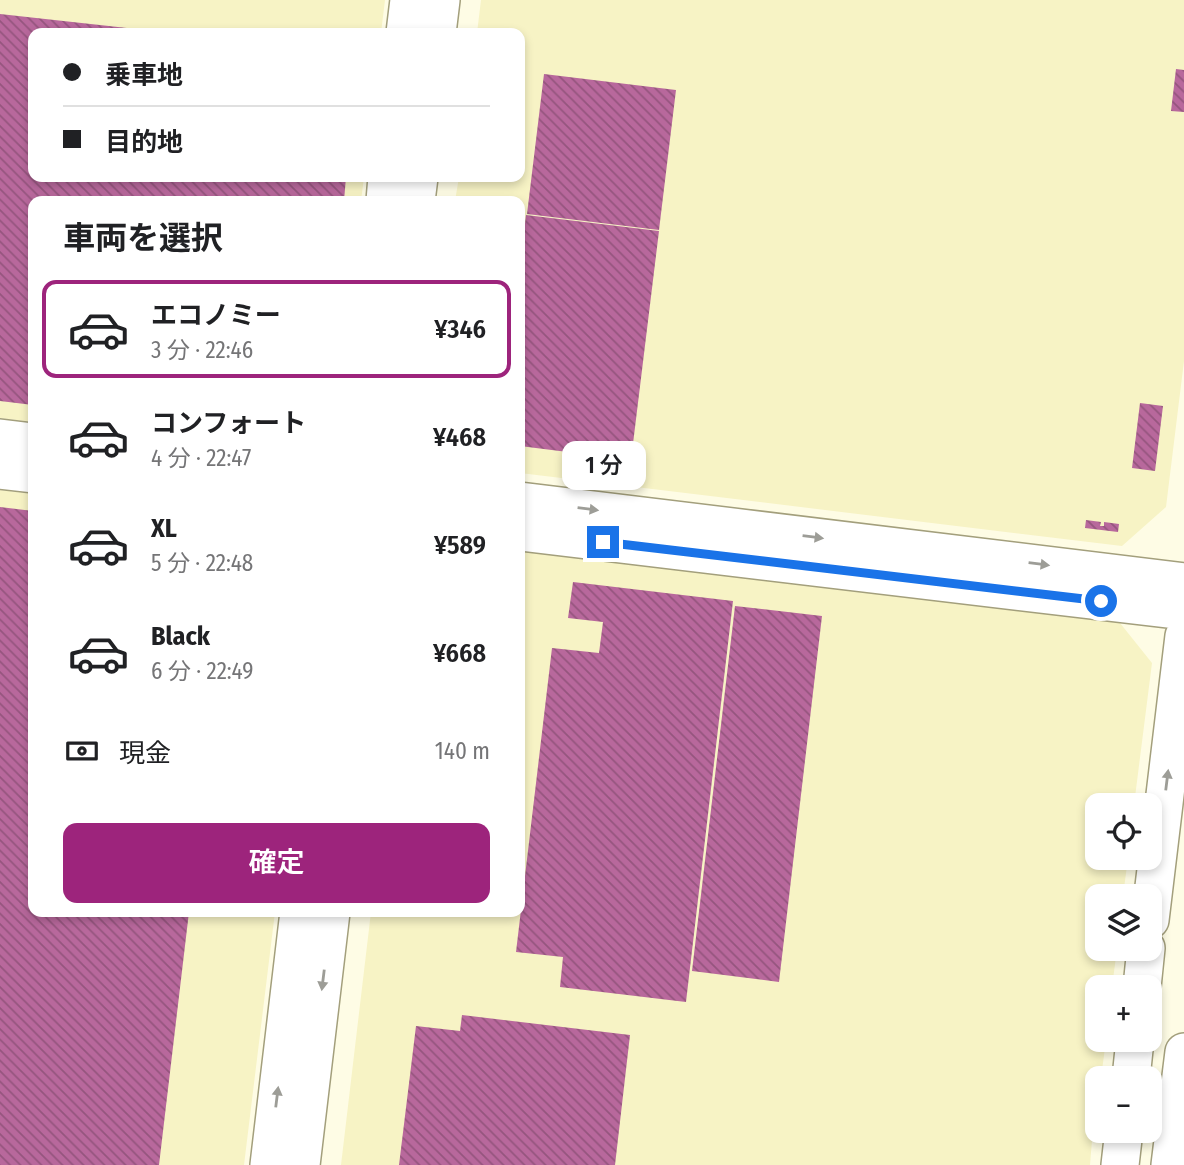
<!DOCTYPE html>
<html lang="ja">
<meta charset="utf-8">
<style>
body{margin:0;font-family:"Fira Sans Condensed","Noto Sans JP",sans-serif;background:#f6f6f6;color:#202124;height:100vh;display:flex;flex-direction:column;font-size:26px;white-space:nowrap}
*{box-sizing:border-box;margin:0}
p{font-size:23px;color:#757577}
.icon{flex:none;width:38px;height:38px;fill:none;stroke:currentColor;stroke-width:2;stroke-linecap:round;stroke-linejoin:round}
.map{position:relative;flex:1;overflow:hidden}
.details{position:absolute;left:28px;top:196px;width:497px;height:721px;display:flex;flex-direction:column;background:#fff;border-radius:14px;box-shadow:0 4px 10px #0003}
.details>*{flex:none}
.hud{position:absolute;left:28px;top:28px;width:497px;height:154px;border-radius:14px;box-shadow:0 4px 10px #0003;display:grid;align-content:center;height:154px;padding:0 35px;background:#fff}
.buttons{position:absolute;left:1085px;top:793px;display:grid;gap:14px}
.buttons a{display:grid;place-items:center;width:77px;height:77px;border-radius:14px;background:#fff;box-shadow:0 4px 10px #0003;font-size:35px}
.end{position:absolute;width:32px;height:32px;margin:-16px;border:9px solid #1a73e8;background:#fff;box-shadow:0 0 0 4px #fff}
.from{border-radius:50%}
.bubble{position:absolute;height:49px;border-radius:14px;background:#fff;box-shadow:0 4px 10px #0003;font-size:23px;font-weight:600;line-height:49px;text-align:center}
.hud b{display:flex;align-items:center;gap:24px;height:66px;font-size:26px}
.hud b+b{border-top:2px solid #e0e0e0}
.hud i{width:18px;height:18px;background:#202124}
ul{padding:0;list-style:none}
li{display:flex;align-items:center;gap:21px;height:98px;margin:0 14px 10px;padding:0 21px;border:4px solid transparent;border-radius:14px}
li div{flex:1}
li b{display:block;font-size:26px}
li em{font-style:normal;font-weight:600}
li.selected{border-color:#9d247c}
li>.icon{width:63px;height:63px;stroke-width:1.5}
h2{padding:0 35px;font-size:32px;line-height:84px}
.pay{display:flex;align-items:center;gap:18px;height:77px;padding:0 35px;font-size:26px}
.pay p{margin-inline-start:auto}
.primary-button{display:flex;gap:14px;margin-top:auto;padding:14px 35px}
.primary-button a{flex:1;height:80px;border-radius:14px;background:#9d247c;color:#fff;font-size:28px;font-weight:600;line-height:80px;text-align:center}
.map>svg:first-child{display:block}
</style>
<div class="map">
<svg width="1184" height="1165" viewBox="0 0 1184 1165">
<defs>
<pattern id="building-back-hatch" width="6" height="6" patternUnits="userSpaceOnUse" patternTransform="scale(1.75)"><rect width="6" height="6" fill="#b8689c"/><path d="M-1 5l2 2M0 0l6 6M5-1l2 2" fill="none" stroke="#95557e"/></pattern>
</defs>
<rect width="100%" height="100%" fill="#fefce5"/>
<path fill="#f7f3c5" d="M0,0H385L381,33H33V177H364L361,201H33V422L0,418Z
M481,0H1184V361L1166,507L1122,546L520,473V201H455L459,177H520V33H477Z
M0,490L33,494V912H275L244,1165H0Z
M520,545L1116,618L1152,663L1134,805H1097V858H1128L1123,896H1097V948L1117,949L1112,987H1097V1040H1106L1101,1078H1097L1090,1165H341L371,912H520Z"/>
<path fill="url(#building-back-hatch)" d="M0,14L154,31L33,33V177H346L344,201H33V405L0,401Z
M1176,69L1184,70V112L1171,111Z
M544,74L676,90L659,230L527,214Z
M526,215L659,231L631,460L520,446V266Z
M1140,403L1163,406L1155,471L1132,468Z
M0,507L33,511V912H189L159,1165H0Z
M1086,520L1101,522L1100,526H1104V522L1119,524L1118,532L1085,528Z
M573,582L733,601L686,1002L560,987L563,957L516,952L552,648L599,653L603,622L568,618Z
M735,606L822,616L779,982L692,971Z
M462,1015L630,1035L615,1165H399L416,1026L460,1031Z"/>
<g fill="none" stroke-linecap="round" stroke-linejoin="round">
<defs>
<path id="secondary" d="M405,33L409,0
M437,33L441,0
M385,201L387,177
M416,201L419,177
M0,438L33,442
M0,470L33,474
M520,501L1184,582
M520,532L1184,611
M1150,920L1184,636
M1142,987L1146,948
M1131,1078L1135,1040
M269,1165L299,912
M301,1165L331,912
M1120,1165L1124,1130
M1170,1165L1184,1052"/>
</defs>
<use href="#secondary" stroke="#a39f7c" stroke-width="40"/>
<use href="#secondary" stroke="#fff" stroke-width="37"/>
</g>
<defs><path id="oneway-solid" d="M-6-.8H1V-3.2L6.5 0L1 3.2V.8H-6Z" transform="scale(1.75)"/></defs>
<g fill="#9d9d97">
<use href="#oneway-solid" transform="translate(588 509) rotate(7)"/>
<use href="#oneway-solid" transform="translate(813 537) rotate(7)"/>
<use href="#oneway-solid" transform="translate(1039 564) rotate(7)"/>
<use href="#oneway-solid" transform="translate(1167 780) rotate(-83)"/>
<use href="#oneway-solid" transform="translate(323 980) rotate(97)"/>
<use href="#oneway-solid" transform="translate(277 1097) rotate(-83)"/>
</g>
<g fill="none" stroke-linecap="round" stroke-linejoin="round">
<path stroke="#1a73e8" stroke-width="9" d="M603,542L1101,601"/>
</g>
</svg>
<div class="buttons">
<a><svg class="icon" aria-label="locate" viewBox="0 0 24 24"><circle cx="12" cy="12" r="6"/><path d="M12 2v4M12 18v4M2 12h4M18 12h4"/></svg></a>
<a><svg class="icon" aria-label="layers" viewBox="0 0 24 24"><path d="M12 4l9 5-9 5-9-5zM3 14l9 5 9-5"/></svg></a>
<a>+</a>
<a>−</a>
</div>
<i class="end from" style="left:1101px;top:601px"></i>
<i class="end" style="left:603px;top:542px"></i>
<div class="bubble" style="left:562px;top:441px;width:84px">1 分</div>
<div class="hud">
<b><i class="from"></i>乗車地</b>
<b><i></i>目的地</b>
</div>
<section class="details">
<h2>車両を選択</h2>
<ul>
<li class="selected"><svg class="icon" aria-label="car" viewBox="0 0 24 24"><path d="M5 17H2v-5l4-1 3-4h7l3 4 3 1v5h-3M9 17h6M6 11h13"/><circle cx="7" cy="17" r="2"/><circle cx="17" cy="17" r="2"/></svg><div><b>エコノミー</b><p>3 分 · 22:46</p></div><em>¥346</em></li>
<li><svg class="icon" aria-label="car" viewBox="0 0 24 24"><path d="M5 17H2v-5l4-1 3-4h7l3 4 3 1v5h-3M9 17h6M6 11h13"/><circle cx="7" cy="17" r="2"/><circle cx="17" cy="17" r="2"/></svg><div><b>コンフォート</b><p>4 分 · 22:47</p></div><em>¥468</em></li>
<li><svg class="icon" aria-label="car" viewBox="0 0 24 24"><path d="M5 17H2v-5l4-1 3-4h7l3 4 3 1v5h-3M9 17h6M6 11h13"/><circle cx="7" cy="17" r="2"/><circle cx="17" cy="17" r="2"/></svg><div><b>XL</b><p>5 分 · 22:48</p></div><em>¥589</em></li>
<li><svg class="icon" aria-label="car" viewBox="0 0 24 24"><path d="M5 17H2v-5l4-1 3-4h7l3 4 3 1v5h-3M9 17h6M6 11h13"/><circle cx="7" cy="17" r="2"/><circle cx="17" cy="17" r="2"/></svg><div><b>Black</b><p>6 分 · 22:49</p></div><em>¥668</em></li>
</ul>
<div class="pay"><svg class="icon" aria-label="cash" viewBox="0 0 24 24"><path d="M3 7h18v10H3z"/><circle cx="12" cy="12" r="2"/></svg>現金<p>140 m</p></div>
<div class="primary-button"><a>確定</a></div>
</section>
</div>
